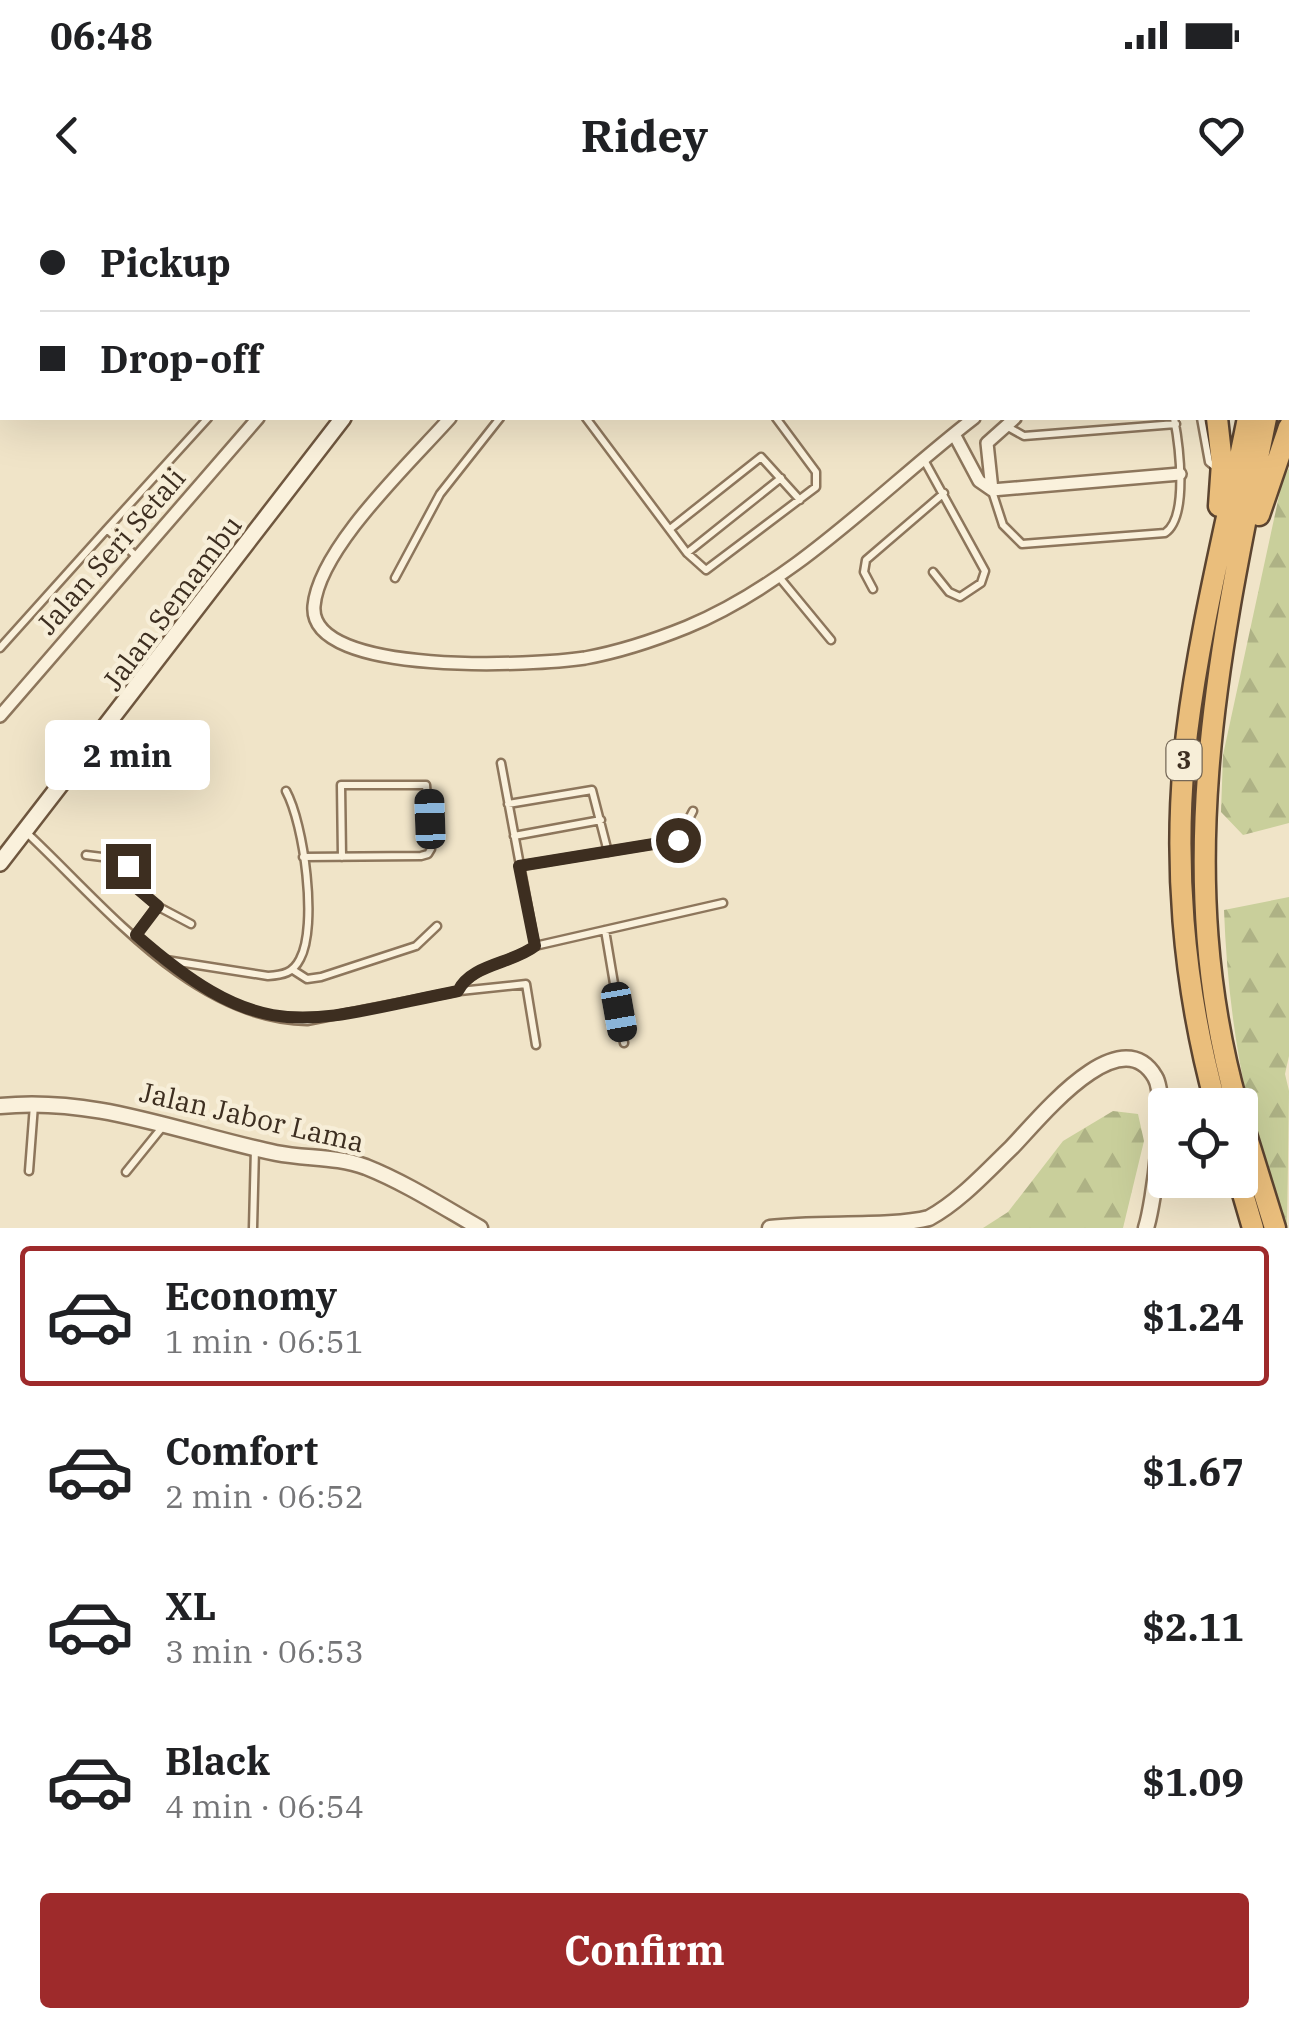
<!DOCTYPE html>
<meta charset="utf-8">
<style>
body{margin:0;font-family:"IBM Plex Serif",serif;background:#f6f6f6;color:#202124;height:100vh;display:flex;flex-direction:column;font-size:38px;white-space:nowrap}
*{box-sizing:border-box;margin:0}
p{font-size:32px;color:#757577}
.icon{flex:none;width:55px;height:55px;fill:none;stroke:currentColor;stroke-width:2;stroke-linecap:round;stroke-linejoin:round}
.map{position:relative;height:1028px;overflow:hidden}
.drawer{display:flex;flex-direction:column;background:#fff;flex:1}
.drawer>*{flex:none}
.hud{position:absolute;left:0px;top:0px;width:1290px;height:220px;box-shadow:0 10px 40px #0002;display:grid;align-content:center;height:220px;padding:0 40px;background:#fff}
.buttons{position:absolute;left:1148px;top:888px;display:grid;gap:20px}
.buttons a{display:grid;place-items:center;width:110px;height:110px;border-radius:10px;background:#fff;box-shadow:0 10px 40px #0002;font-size:50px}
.end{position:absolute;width:45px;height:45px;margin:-22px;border:12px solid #3d2e20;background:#fff;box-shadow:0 0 0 5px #fff}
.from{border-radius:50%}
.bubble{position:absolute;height:70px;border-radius:10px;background:#fff;box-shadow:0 10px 40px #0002;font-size:32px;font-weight:700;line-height:70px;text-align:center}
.car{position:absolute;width:30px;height:60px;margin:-30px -15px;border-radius:12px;box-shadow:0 0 8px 2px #0007;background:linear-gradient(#222 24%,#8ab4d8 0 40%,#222 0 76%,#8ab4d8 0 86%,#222 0)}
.hud b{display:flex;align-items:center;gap:35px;height:95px;font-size:38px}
.hud b+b{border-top:2px solid #e0e0e0}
.hud i{width:25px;height:25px;background:#202124}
ul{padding:18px 0 0;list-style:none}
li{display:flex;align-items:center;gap:30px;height:140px;margin:0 20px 15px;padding:0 20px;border:5px solid transparent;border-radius:10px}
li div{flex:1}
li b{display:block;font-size:38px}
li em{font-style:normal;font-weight:700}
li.current{border-color:#9e2a2b}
li>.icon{width:90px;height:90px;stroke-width:1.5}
.action{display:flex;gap:20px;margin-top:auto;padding:20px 40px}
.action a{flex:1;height:115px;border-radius:10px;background:#9e2a2b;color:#fff;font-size:40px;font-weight:700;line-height:115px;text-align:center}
.status{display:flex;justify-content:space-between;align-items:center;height:70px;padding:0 50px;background:#fff;direction:ltr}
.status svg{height:28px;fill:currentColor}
header{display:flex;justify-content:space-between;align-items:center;height:130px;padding:0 40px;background:#fff;font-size:45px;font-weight:700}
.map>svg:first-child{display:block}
</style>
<div class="status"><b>06:48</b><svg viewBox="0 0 49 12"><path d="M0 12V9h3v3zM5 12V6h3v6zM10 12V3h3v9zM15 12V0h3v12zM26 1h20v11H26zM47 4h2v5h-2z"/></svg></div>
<header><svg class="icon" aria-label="back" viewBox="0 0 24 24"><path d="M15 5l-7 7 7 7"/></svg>Ridey<svg class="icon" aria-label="heart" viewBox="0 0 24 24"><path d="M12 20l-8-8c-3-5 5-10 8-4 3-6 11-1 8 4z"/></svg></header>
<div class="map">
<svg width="1289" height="1028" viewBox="0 0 1289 1028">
<defs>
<pattern id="forest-firs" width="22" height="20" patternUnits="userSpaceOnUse" patternTransform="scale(2.5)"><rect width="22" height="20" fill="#c9cf9b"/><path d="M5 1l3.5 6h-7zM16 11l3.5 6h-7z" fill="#aeb285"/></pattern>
</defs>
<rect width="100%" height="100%" fill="#f0e4c8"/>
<path fill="url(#forest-firs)" d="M1289,268V623L1243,635L1221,612L1223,555L1282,282Z
M1289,697V856L1285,874L1289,891L1287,1028C1246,927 1228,819 1224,710Z
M1113,911L1138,914L1144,941L1123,1028H983L1008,1012L1063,941Z"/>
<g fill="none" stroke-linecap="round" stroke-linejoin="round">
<defs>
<path id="service" d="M147,0L150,2
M245,0L247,2
M1120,0L1121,2
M0,101L2,98
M586,218L687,353L706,370L816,287V272L776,218
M1201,218L1209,262L1215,267
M1006,226L1024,236L1176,224
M924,260L985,371L981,383L960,397L949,392L933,372
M992,291L1003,325L1022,344L1165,333C1189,317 1179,244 1174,218
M670,329L761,257L800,300
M687,353L781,278
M138,358L107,329L208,218
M779,377L831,440
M395,378L440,294L500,218
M873,389L864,372L866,360L944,293
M0,448L107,329
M501,563L535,746
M508,604L592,590L608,652
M27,633C104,705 193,819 307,821L459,791C471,764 512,764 535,746L723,703
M514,636L601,620
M86,655L126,660L139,690L157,706L136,735
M303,657L421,656L428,654L431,649L426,585H341L342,657
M519,666L678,640L693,611
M157,706L191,724
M605,730L624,843
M166,760L268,776C283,775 293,773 300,759C318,726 304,624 286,591
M293,770L307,779L321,777L416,746L437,726
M460,791L526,784L536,845
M29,971L34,905
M126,972L164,925
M253,1028L255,948"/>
<path id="minor" d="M114,0L117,2
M950,0L964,2
M1022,0L1026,2
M34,2L35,0
M437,2L439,0
M829,2L863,0
M1009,2L1010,0
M0,45L2,42
M450,218C411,262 319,348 314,406C308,478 540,465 585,458C618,452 655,440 687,427C796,382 882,289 974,218
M954,234L979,281L992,290L1180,274
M992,290L987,243L1015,218
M0,516L258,218"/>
<path id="tertiary" d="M0,906C96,896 184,934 276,953C307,959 336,956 366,967C406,983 443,1007 480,1028
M770,1028C816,1022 891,1028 929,1018C960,1001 986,972 1011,948C1035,924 1119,816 1155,877C1168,897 1154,1003 1146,1028"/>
<path id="secondary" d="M554,2L557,0
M0,663L343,218"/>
<path id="trunk" d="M1167,0L1168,2
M1288,17L1289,10
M1288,114L1289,106
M1217,218L1222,263L1219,306
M1259,315L1289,227
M1216,905C1183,785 1172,657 1187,533C1200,427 1227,323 1248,218
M1237,905C1171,670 1219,451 1266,218
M1240,915L1275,1028
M1239,980L1253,1028"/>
</defs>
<use href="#service" stroke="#8d765c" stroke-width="11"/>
<use href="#minor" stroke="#8d765c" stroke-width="16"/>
<use href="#tertiary" stroke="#8d765c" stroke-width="19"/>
<use href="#secondary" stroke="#6f573f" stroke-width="20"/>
<use href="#trunk" stroke="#5b4430" stroke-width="25"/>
<use href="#service" stroke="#faf1dc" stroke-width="6"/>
<use href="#minor" stroke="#faf1dc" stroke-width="11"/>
<use href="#tertiary" stroke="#faf1dc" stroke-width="14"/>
<use href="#secondary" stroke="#faf1dc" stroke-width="15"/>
<use href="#trunk" stroke="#eabe7c" stroke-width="20"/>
</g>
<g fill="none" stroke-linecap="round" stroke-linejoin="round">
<path stroke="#3d2e20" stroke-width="12" d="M128,666L139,690L158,706L136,735C265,848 304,822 458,791C471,764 512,764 535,746L519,666L678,640"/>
</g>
<g text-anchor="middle" stroke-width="9" stroke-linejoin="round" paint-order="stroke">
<rect fill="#f7eed8" stroke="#756857" stroke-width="2.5" x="1166.5" y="540" width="35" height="40" rx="8"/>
<g font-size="25" font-weight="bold" fill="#3d2e20">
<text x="1184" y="569">3</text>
</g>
<g font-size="28" fill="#3d2e20" stroke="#f7eed8">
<text transform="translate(111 351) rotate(-49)" y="10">Jalan Seri Setali</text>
<text transform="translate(172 403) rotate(-53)" y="10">Jalan Semambu</text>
<text transform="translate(252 917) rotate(13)" y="10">Jalan Jabor Lama</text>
</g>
</g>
</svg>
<div class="buttons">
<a><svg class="icon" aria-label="locate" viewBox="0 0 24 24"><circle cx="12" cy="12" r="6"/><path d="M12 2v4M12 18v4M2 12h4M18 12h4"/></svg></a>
</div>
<i class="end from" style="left:678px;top:640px"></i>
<i class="end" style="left:128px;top:666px"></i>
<div class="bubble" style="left:45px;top:520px;width:165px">2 min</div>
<i class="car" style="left:430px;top:619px;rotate:358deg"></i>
<i class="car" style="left:619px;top:812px;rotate:170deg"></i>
<div class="hud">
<b><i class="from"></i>Pickup</b>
<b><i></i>Drop-off</b>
</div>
</div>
<section class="drawer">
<ul>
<li class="current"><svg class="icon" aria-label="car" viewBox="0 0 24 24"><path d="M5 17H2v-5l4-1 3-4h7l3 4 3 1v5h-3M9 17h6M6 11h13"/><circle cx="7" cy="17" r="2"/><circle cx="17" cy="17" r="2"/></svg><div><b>Economy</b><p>1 min · 06:51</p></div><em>$1.24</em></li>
<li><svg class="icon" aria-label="car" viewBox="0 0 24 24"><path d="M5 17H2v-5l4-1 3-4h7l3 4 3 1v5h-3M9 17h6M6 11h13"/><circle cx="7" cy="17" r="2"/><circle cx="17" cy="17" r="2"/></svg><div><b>Comfort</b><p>2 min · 06:52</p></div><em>$1.67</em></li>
<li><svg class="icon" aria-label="car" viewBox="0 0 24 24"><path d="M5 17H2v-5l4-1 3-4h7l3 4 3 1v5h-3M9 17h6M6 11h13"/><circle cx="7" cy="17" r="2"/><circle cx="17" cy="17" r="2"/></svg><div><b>XL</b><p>3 min · 06:53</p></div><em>$2.11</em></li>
<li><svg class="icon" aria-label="car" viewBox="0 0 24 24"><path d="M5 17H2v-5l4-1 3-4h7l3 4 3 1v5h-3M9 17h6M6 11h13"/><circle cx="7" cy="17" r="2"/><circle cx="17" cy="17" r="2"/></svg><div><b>Black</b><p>4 min · 06:54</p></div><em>$1.09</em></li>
</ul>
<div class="action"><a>Confirm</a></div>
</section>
